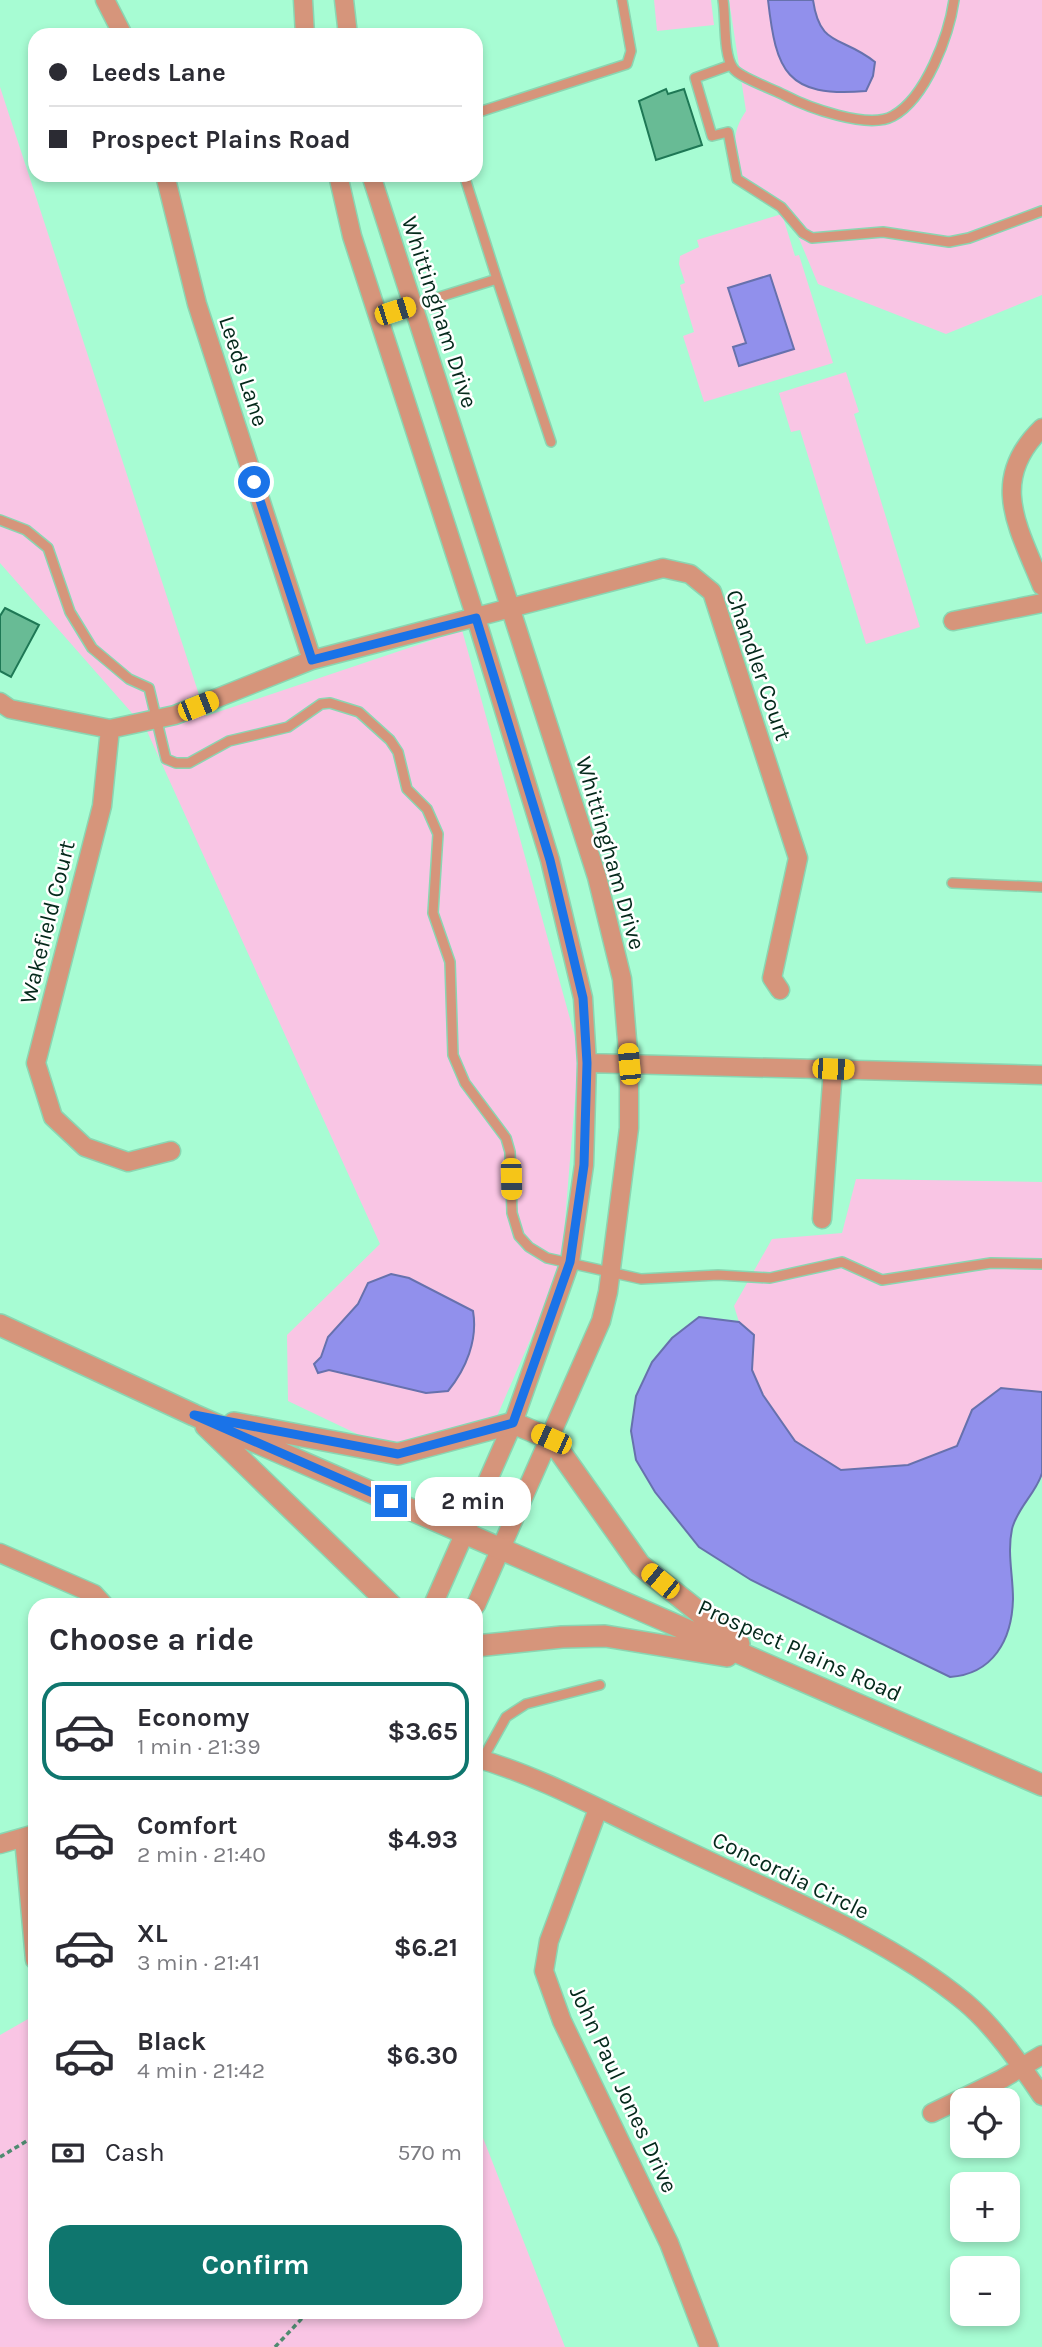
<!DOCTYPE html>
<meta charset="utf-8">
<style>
body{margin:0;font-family:Karla,sans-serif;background:#f7f7f7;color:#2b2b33;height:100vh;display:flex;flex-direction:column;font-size:26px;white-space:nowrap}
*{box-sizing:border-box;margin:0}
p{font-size:23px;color:#7c7c81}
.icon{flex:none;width:38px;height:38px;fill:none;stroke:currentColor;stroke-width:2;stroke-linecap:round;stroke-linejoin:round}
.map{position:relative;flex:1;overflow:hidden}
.panel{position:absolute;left:28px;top:1598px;width:455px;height:721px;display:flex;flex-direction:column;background:#fff;border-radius:21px;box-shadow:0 4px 10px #0003}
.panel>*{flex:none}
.banner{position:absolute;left:28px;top:28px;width:455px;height:154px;border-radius:21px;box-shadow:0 4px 10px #0003;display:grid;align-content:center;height:154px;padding:0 21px;background:#fff}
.fabs{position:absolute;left:950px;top:2088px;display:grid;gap:14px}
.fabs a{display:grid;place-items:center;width:70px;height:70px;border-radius:14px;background:#fff;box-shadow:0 4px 10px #0003;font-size:35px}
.end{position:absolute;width:32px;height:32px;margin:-16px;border:9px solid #1a73e8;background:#fff;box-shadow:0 0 0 4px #fff}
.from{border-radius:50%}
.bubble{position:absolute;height:49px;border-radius:21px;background:#fff;box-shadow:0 4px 10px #0003;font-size:23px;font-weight:700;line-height:49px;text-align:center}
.car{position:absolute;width:21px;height:42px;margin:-21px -10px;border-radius:9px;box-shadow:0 0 5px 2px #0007;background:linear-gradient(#f5c518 24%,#345 0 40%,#f5c518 0 76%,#345 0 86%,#f5c518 0)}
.banner b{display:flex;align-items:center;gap:24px;height:66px;font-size:26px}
.banner b+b{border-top:2px solid #e1e1e2}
.banner i{width:18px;height:18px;background:#2b2b33}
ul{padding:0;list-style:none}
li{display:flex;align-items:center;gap:21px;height:98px;margin:0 14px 10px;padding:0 7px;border:4px solid transparent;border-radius:21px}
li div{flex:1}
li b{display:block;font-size:26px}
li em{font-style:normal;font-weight:700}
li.active{border-color:#0f766e}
li>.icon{width:63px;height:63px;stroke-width:1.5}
h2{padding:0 21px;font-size:32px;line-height:84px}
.pay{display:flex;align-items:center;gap:18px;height:77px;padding:0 21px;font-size:26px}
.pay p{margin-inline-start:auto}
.action{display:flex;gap:14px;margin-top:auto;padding:14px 21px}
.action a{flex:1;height:80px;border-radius:21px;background:#0f766e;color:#fff;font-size:28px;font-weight:700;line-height:80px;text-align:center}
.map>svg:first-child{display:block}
</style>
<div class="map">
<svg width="1042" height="2347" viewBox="0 0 1042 2347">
<rect width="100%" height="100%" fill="#a7fcd3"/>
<path fill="#f9c5e4" d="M654,0H711L714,25L657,31Z
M729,0H1042V295L946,334L818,284L785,205L741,175C735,149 730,134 746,111Z
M0,87L206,716L462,630L579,1051L561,1269L491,1430L397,1453L288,1401L287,1335L380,1244L146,729L0,563Z
M782,214L795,256L799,255L833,363L704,402L683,336L694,332L680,285L685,283L679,264L680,256L699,247L697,240Z
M846,372L859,412L854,414L920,627L866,644L800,430L791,432L779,393Z
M856,1179L1042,1182V1392L972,1410L958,1446L908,1465L841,1470L795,1441L763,1395L752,1370L754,1335L739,1322L734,1306L772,1239L842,1233Z
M35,2015V2312H476V2120L565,2347H0V2035Z"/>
<path fill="#9190ec" stroke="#6771ad" stroke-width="2" d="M768,0H813C820,48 841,35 875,62L873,76L866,91C786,98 776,71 768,0Z
M770,275L794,349L739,366L733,347L746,343L728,288Z
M391,1274L409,1278L473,1311C478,1340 466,1369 448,1391L426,1393L329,1370L318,1373L314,1364L321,1357L328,1337L358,1304L368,1283Z
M699,1317L739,1322L754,1335L752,1370L763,1395L795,1441L841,1470L908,1465L957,1446L972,1410L1001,1388L1042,1392C1042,1415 1042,1451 1042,1473C1037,1492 1017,1508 1012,1529C1007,1553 1013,1575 1013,1599C1012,1640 993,1674 950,1677L751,1580L699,1547L655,1492L636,1460L631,1431L636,1396L652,1362L672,1338Z"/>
<path fill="#68bb95" stroke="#1e7855" stroke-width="2" d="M666,89L668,94L684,89L702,145L656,160L639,101Z
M5,608L39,625L11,677L0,671V616Z"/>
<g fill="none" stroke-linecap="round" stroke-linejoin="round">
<defs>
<path id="service" d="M723,0C726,19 723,54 733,68C738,77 773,89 784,95C807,107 868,130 893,116C926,98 949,35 954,0
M731,65L695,78L712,136L728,132L737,179L781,207L803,233L812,238L883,232L949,242L969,238L1042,211
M476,113L627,64L631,51L622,0
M464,175L497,279
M379,316L497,279L551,442
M0,520L26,530L48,548L70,612L92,648L129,679L149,688L166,759L176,763H189L229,741L288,727L321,704L330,703L359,712L390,740L398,752L407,789L427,809L438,834L433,913L450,962L453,1055L465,1083L506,1138L510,1152L512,1213L519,1236L529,1247L547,1258L641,1279L718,1275L770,1278L842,1262L882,1280L991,1263L1042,1264
M952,883L1042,887
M482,1760L506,1717L526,1704L600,1685"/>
<path id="minor" d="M105,0L123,35
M303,0L305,35
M344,0L348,35
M165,175L197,304L312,660
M338,175L352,236L476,618L550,860L583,998L587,1063L584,1165L570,1262L513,1423L433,1605
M371,175L597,877L622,979L629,1064V1128L608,1292L601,1321L476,1605
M1042,428C988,480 1018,527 1042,586
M953,621L1042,603
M0,702L10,709L110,729L175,715L312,660L663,568L690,574L712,592L798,858L772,978L780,990
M110,729L102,806L36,1063L53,1117L85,1147L128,1162L171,1151
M587,1063L1042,1075
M822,1219L833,1069
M0,1553L94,1594L104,1605
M476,1758C543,1777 608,1814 671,1843C764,1888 886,1936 965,2002C995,2027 1020,2064 1042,2096
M598,1809L549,1941L544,1971L562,2021L669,2243L709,2347
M24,1838L35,1960
M0,1844L35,1834
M932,2113L1002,2079L1042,2055"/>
<path id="tertiary" d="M0,1325L194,1415L1042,1785
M234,1423L398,1454L513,1423L551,1439L640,1565L739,1644
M206,1426L391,1605
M476,1646L562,1637L605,1636L727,1656"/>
</defs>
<use href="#service" stroke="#8ad6b2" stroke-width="12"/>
<use href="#minor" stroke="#8ad6b2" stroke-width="21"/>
<use href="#tertiary" stroke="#8ad6b2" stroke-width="24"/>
<path stroke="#4f8b70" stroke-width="3.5" stroke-dasharray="5 3.5" stroke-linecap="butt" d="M0,2157L35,2136
M275,2347L308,2312"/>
<use href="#service" stroke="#d6957b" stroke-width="9"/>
<use href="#minor" stroke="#d6957b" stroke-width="18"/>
<use href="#tertiary" stroke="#d6957b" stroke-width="21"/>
</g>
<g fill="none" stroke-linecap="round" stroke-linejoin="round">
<path stroke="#1a73e8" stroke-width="9" d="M254,482L312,660L476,618L550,860L583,998L587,1063L584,1165L570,1262L513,1423L398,1454L194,1415L391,1501"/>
</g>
<g text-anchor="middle" stroke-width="5" stroke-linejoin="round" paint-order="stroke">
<g font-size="23" fill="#04291b" stroke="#fff">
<text transform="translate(440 312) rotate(72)" y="8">Whittingham Drive</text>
<text transform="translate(244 371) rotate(72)" y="8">Leeds Lane</text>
<text transform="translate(759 665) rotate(71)" y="8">Chandler Court</text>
<text transform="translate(611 853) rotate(74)" y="8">Whittingham Drive</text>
<text transform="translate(47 922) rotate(-76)" y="8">Wakefield Court</text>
<text transform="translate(800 1650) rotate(24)" y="8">Prospect Plains Road</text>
<text transform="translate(791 1875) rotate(26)" y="8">Concordia Circle</text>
<text transform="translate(624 2089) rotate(65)" y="8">John Paul Jones Drive</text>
</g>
</g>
</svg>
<div class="fabs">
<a><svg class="icon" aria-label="locate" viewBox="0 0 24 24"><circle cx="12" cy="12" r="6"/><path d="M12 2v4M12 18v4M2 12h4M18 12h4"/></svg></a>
<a>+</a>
<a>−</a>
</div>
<i class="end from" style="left:254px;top:482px"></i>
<i class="end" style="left:391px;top:1501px"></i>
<div class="bubble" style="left:415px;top:1477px;width:116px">2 min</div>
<i class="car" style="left:395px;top:311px;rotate:72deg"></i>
<i class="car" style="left:198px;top:706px;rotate:68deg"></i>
<i class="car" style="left:629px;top:1064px;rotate:355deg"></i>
<i class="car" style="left:833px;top:1069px;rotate:92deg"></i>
<i class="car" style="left:511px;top:1179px;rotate:179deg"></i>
<i class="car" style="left:551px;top:1439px;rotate:294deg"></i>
<i class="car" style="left:660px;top:1581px;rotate:309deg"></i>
<div class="banner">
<b><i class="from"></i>Leeds Lane</b>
<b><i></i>Prospect Plains Road</b>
</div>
<section class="panel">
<h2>Choose a ride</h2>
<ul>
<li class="active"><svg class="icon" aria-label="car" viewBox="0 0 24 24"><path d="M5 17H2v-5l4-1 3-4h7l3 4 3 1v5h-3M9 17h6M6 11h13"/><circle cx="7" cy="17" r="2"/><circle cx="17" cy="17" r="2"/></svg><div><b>Economy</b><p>1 min · 21:39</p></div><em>$3.65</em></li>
<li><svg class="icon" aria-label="car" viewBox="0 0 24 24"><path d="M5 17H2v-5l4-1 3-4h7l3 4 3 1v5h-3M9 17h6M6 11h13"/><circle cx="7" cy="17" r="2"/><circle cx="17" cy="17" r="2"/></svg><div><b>Comfort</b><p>2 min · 21:40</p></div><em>$4.93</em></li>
<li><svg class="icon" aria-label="car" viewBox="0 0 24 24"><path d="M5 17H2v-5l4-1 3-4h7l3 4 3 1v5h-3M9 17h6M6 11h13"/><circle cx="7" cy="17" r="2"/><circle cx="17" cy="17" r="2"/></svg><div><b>XL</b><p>3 min · 21:41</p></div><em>$6.21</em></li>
<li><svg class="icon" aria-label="car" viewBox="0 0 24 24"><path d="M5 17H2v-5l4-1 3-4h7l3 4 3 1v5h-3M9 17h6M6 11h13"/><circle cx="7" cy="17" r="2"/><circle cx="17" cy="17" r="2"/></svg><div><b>Black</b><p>4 min · 21:42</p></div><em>$6.30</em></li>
</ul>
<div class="pay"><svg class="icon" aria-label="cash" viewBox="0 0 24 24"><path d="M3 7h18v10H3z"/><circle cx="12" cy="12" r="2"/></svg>Cash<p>570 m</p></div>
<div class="action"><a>Confirm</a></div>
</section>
</div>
